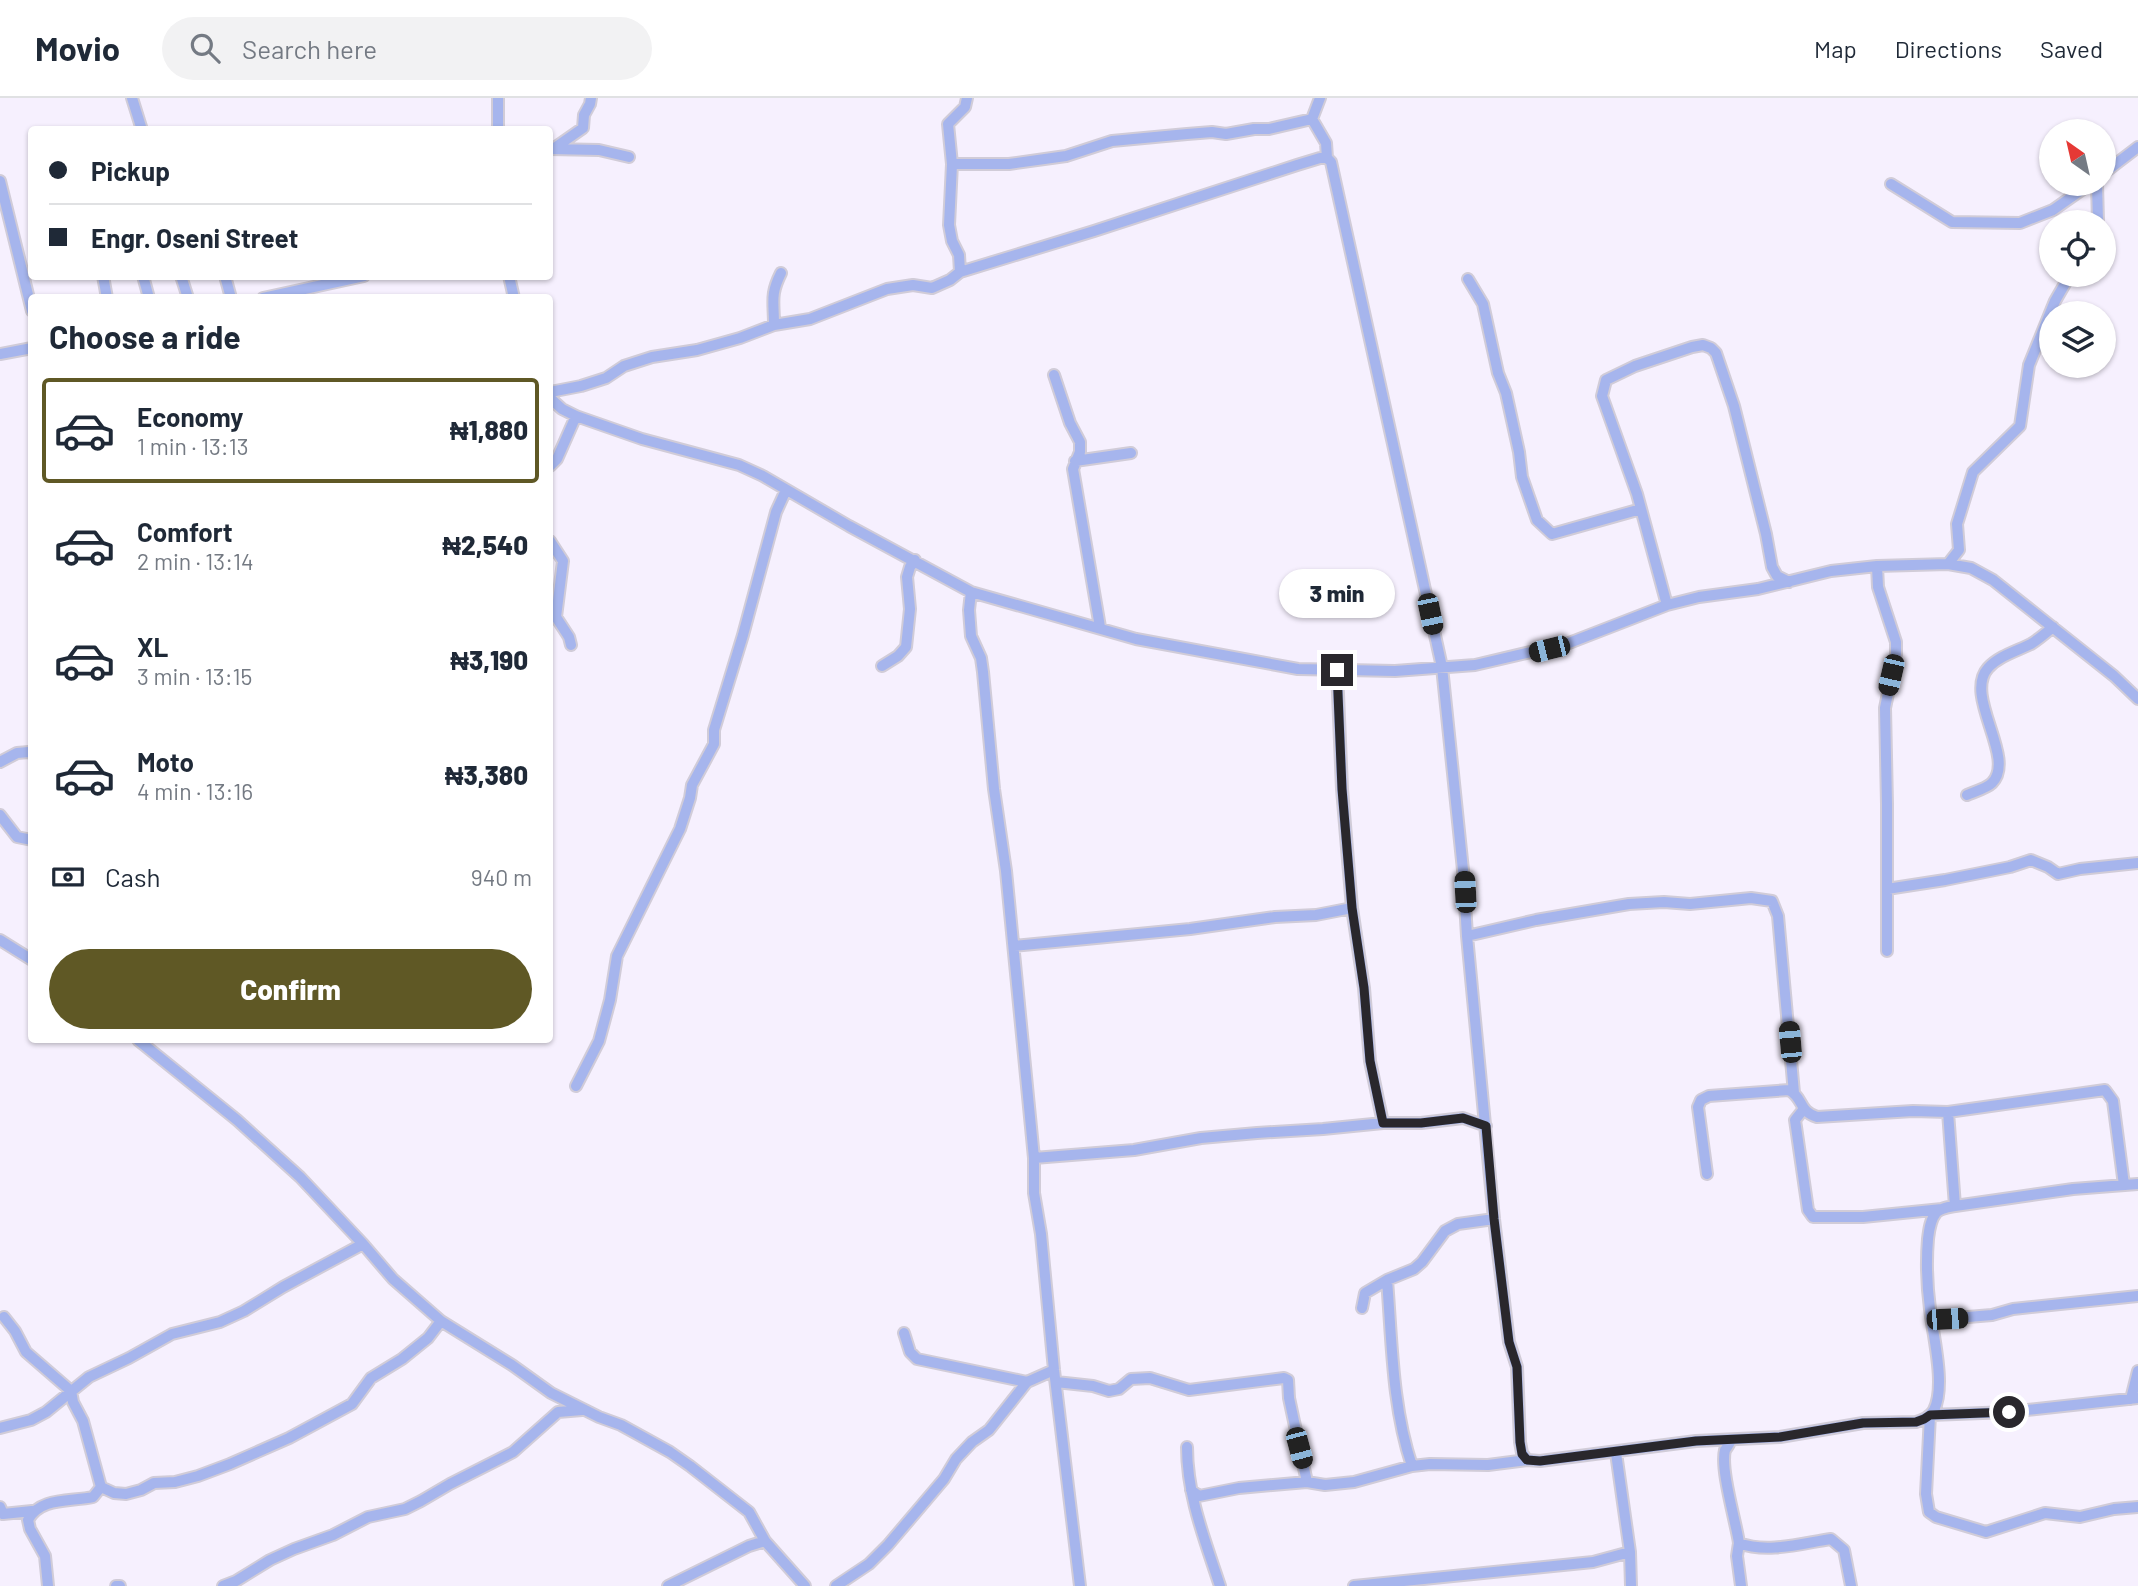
<!DOCTYPE html>
<meta charset="utf-8">
<style>
body{margin:0;font-family:Barlow,sans-serif;background:#f2f2f3;color:#1f2937;height:100vh;display:flex;flex-direction:column;font-size:26px;white-space:nowrap}
*{box-sizing:border-box;margin:0}
p{font-size:23px;color:#747a83}
.icon{flex:none;width:38px;height:38px;fill:none;stroke:currentColor;stroke-width:2;stroke-linecap:round;stroke-linejoin:round}
.map{position:relative;flex:1;overflow:hidden}
.details{position:absolute;left:28px;top:196px;width:525px;height:749px;display:flex;flex-direction:column;background:#fff;border-radius:7px;box-shadow:0 2px 5px #0004}
.details>*{flex:none}
.top-card{position:absolute;left:28px;top:28px;width:525px;height:154px;border-radius:7px;box-shadow:0 2px 5px #0004;display:grid;align-content:center;height:154px;padding:0 21px;background:#fff}
.needle{width:46px;rotate:326deg}
.buttons{position:absolute;left:2039px;top:21px;display:grid;gap:14px}
.buttons a{display:grid;place-items:center;width:77px;height:77px;border-radius:50%;background:#fff;box-shadow:0 2px 5px #0004;font-size:35px}
.end{position:absolute;width:32px;height:32px;margin:-16px;border:9px solid #29272c;background:#fff;box-shadow:0 0 0 4px #fff}
.from{border-radius:50%}
.bubble{position:absolute;height:49px;border-radius:24px;background:#fff;box-shadow:0 2px 5px #0004;font-size:23px;font-weight:800;line-height:49px;text-align:center}
.car{position:absolute;width:21px;height:42px;margin:-21px -10px;border-radius:9px;box-shadow:0 0 5px 2px #0007;background:linear-gradient(#222 24%,#8ab4d8 0 40%,#222 0 76%,#8ab4d8 0 86%,#222 0)}
.top-card b{display:flex;align-items:center;gap:24px;height:66px;font-size:26px}
.top-card b+b{border-top:2px solid #e0e1e3}
.top-card i{width:18px;height:18px;background:#1f2937}
ul{padding:0;list-style:none}
li{display:flex;align-items:center;gap:21px;height:105px;margin:0 14px 10px;padding:0 7px;border:4px solid transparent;border-radius:7px}
li div{flex:1}
li b{display:block;font-size:26px}
li em{font-style:normal;font-weight:800}
li.current{border-color:#5f5825}
li>.icon{width:63px;height:63px;stroke-width:1.5}
h2{padding:0 21px;font-size:32px;line-height:84px}
.pay{display:flex;align-items:center;gap:18px;height:77px;padding:0 21px;font-size:26px}
.pay p{margin-inline-start:auto}
.button{display:flex;gap:14px;margin-top:auto;padding:14px 21px}
.button a{flex:1;height:80px;border-radius:42px;background:#5f5825;color:#fff;font-size:28px;font-weight:800;line-height:80px;text-align:center}
header{display:flex;align-items:center;gap:42px;box-sizing:border-box;height:98px;padding:0 35px;background:#fff;border-bottom:2px solid #e0e1e3}
header strong{font-size:33px}
nav{display:flex;gap:38px;margin-inline-start:auto;font-size:24px}
.search{width:490px;height:63px;background:#f2f2f3;display:flex;align-items:center;gap:18px;box-sizing:border-box;padding:0 24px;border-radius:38px;color:#747a83;font-size:26px}
.map>svg:first-child{display:block}
</style>
<header>
<strong>Movio</strong>
<div class="search"><svg class="icon" aria-label="search" viewBox="0 0 24 24"><circle cx="10" cy="10" r="6"/><path d="M15 15l6 6"/></svg>Search here</div>
<nav><a>Map</a><a>Directions</a><a>Saved</a></nav>
</header>
<div class="map">
<svg width="2138" height="1488" viewBox="0 0 2138 1488">
<rect width="100%" height="100%" fill="#f6f0fe"/>
<g fill="none" stroke-linecap="round" stroke-linejoin="round">
<defs>
<path id="minor" d="M132,0L142,32
M498,0V32
M1312,21L1320,0
M550,51L599,52L629,59
M553,51L583,30L584,17L590,6L591,0
M952,66H1009L1066,58L1112,43L1187,36L1212,34L1226,36L1254,31H1269L1312,21L1326,45L1327,60L1331,64L1442,569L1463,772L1467,838L1494,1121L1509,1244L1517,1269L1520,1344L1522,1355L1527,1362L1540,1363L1696,1343L1780,1339L1863,1325L1916,1324C1923,1322 1930,1319 1934,1312C1946,1288 1933,1238 1930,1211C1927,1188 1926,1164 1928,1141C1929,1133 1930,1122 1936,1115C1940,1110 1949,1109 1955,1108L2073,1091L2138,1086
M2104,75L2138,49
M0,83L32,213
M1891,86L1952,124L2020,125L2053,112L2090,86
M2097,86L2098,124
M960,174L959,157L952,143L949,127L952,66L948,26L965,9L967,0
M103,178L107,200
M143,178L149,200
M181,178L188,200
M225,178L231,200
M509,178L514,200
M1468,181L1483,206L1498,275L1506,295L1519,354L1522,379L1537,422L1552,436L1641,411
M263,200L364,178
M774,227C774,203 770,197 781,175
M0,256L32,250
M1054,277L1070,325L1080,344V354L1073,371L1100,529
M550,294L581,288L606,280L624,268L652,259L697,252L740,240L774,227L810,221L887,191L913,187L932,190L950,182L960,174L1094,133L1297,67L1320,60H1327
M550,300L562,311L576,318L642,341L739,367L763,378L849,428L971,494L1136,541L1298,571L1395,573L1475,567L1569,545L1667,507L1699,499L1758,491L1831,473L1877,468L1948,466L1971,470L1993,482L2114,578L2138,601
M1075,363L1131,355
M550,368L557,361L576,318
M550,443L563,463L556,519L569,539L571,547
M1948,466L1959,452L1957,426L1973,374L2020,328L2029,267L2055,203L2070,177
M1877,468L1878,489L1896,544V556L1885,610L1887,706V853
M971,494L969,512L971,538L981,560L983,574L994,691L1006,773L1034,1060V1095L1041,1136L1054,1272L1080,1488
M1667,507L1637,396L1602,298L1606,282L1635,268L1692,249L1703,247L1711,250L1716,255L1734,308L1766,436L1772,469L1777,478L1789,484
M882,568L898,558L906,549L910,511L907,479L910,469L915,462
M1337,572L1342,691L1352,810L1364,890L1370,963L1383,1025
M0,664L17,655L29,654L32,656
M1967,697C1974,694 1987,690 1992,685C2017,660 1963,598 1988,570C1999,558 2017,553 2031,546C2039,541 2046,535 2053,529
M0,717L17,739L32,742
M1887,791L1945,782L2010,769L2031,762L2048,769L2058,776L2080,771L2138,765
M1467,838L1536,822L1629,806L1664,804L1690,806L1751,800L1772,803L1778,818L1794,995
M0,842L32,862
M1014,848L1190,831L1275,819L1316,817L1352,810
M138,942L237,1022L300,1079L363,1146L393,1181L441,1223L512,1267L551,1295L599,1319L621,1327L670,1354L690,1368L749,1414L765,1443L805,1488
M576,988L599,943L610,902L617,858L680,731L690,700L692,687L714,646V632L743,537L776,414L786,392
M1803,1012L1795,1022L1808,1112L1813,1119H1863L1942,1111
M1948,1014L2105,992L2113,1003L2124,1087
M1034,1060L1134,1052L1201,1040L1257,1035L1323,1031L1383,1025H1421L1463,1020L1486,1028
M1707,1076L1698,1009L1701,1002L1709,998L1789,992C1804,1000 1798,1013 1817,1019L1913,1013L1948,1014L1955,1108
M1387,1182C1392,1244 1392,1308 1412,1368
M1362,1210L1365,1195L1387,1182L1414,1171L1422,1164L1445,1133L1458,1126L1494,1121
M4,1219L15,1233L26,1254L71,1293L73,1304L83,1323L101,1389L93,1399C70,1404 40,1399 28,1422L30,1431L45,1458L48,1488
M1932,1222L1992,1217L2013,1211L2138,1198
M904,1235L910,1254L917,1261L1027,1284L1054,1272
M1056,1284L1093,1288L1109,1293L1119,1291L1131,1281L1150,1280L1189,1292L1284,1280L1288,1282L1289,1300L1307,1384
M2138,1300L2009,1314L1930,1317L1926,1396L1929,1414L1936,1419L1986,1434L2045,1415L2080,1419L2114,1411L2138,1409
M2131,1301L2138,1273
M0,1330L31,1322L46,1314L89,1279L129,1260L172,1236L220,1224L244,1213L283,1189L363,1146
M1731,1342C1731,1343 1726,1351 1725,1352C1720,1371 1736,1424 1739,1445C1767,1456 1803,1445 1831,1441L1844,1452L1851,1488
M1187,1349C1187,1398 1205,1442 1220,1488
M1616,1355L1630,1454L1631,1488
M101,1389L114,1395L126,1396L141,1392L154,1385L175,1384L198,1378L230,1366L289,1340L352,1306L371,1280L402,1261L428,1240L441,1223
M1191,1392L1199,1398L1239,1390L1307,1384L1325,1387L1354,1384L1412,1368L1430,1366L1488,1367L1527,1362
M0,1409L3,1416L32,1413
M1739,1445L1737,1458L1741,1488
M116,1488H120
M223,1488L236,1483L270,1462L294,1451L333,1437L368,1419L405,1411L421,1403L450,1386L513,1354L558,1314L582,1312
M668,1488L749,1448L765,1443
M836,1488L869,1466L888,1447L944,1381L956,1361L972,1344L989,1332L1027,1284
M1354,1488L1593,1464L1630,1454"/>
</defs>
<use href="#minor" stroke="#d1ccd8" stroke-width="14"/>
<use href="#minor" stroke="#a6b5ed" stroke-width="10"/>
</g>
<g fill="none" stroke-linecap="round" stroke-linejoin="round">
<path stroke="#29272c" stroke-width="9" d="M1337,572L1342,691L1352,810L1364,890L1370,963L1383,1025H1421L1463,1020L1486,1028L1494,1121L1509,1244L1517,1269L1520,1344L1522,1356L1527,1362L1540,1363L1696,1343L1780,1339L1863,1325L1916,1324L1924,1321L1930,1317L2009,1314"/>
</g>
</svg>
<div class="buttons">
<a><svg class="needle" viewBox="-14 -14 28 28"><path d="M0-13l5 13h-10z" fill="#e53935"/><path d="M0 13l5-13h-10z" fill="#747a83"/></svg></a>
<a><svg class="icon" aria-label="locate" viewBox="0 0 24 24"><circle cx="12" cy="12" r="6"/><path d="M12 2v4M12 18v4M2 12h4M18 12h4"/></svg></a>
<a><svg class="icon" aria-label="layers" viewBox="0 0 24 24"><path d="M12 4l9 5-9 5-9-5zM3 14l9 5 9-5"/></svg></a>
</div>
<i class="end from" style="left:2009px;top:1314px"></i>
<i class="end" style="left:1337px;top:572px"></i>
<div class="bubble" style="left:1279px;top:471px;width:116px">3 min</div>
<i class="car" style="left:1430px;top:516px;rotate:168deg"></i>
<i class="car" style="left:1549px;top:551px;rotate:256deg"></i>
<i class="car" style="left:1891px;top:577px;rotate:193deg"></i>
<i class="car" style="left:1465px;top:794px;rotate:357deg"></i>
<i class="car" style="left:1790px;top:944px;rotate:355deg"></i>
<i class="car" style="left:1947px;top:1221px;rotate:87deg"></i>
<i class="car" style="left:1299px;top:1350px;rotate:165deg"></i>
<div class="top-card">
<b><i class="from"></i>Pickup</b>
<b><i></i>Engr. Oseni Street</b>
</div>
<section class="details">
<h2>Choose a ride</h2>
<ul>
<li class="current"><svg class="icon" aria-label="car" viewBox="0 0 24 24"><path d="M5 17H2v-5l4-1 3-4h7l3 4 3 1v5h-3M9 17h6M6 11h13"/><circle cx="7" cy="17" r="2"/><circle cx="17" cy="17" r="2"/></svg><div><b>Economy</b><p>1 min · 13:13</p></div><em>₦1,880</em></li>
<li><svg class="icon" aria-label="car" viewBox="0 0 24 24"><path d="M5 17H2v-5l4-1 3-4h7l3 4 3 1v5h-3M9 17h6M6 11h13"/><circle cx="7" cy="17" r="2"/><circle cx="17" cy="17" r="2"/></svg><div><b>Comfort</b><p>2 min · 13:14</p></div><em>₦2,540</em></li>
<li><svg class="icon" aria-label="car" viewBox="0 0 24 24"><path d="M5 17H2v-5l4-1 3-4h7l3 4 3 1v5h-3M9 17h6M6 11h13"/><circle cx="7" cy="17" r="2"/><circle cx="17" cy="17" r="2"/></svg><div><b>XL</b><p>3 min · 13:15</p></div><em>₦3,190</em></li>
<li><svg class="icon" aria-label="car" viewBox="0 0 24 24"><path d="M5 17H2v-5l4-1 3-4h7l3 4 3 1v5h-3M9 17h6M6 11h13"/><circle cx="7" cy="17" r="2"/><circle cx="17" cy="17" r="2"/></svg><div><b>Moto</b><p>4 min · 13:16</p></div><em>₦3,380</em></li>
</ul>
<div class="pay"><svg class="icon" aria-label="cash" viewBox="0 0 24 24"><path d="M3 7h18v10H3z"/><circle cx="12" cy="12" r="2"/></svg>Cash<p>940 m</p></div>
<div class="button"><a>Confirm</a></div>
</section>
</div>
